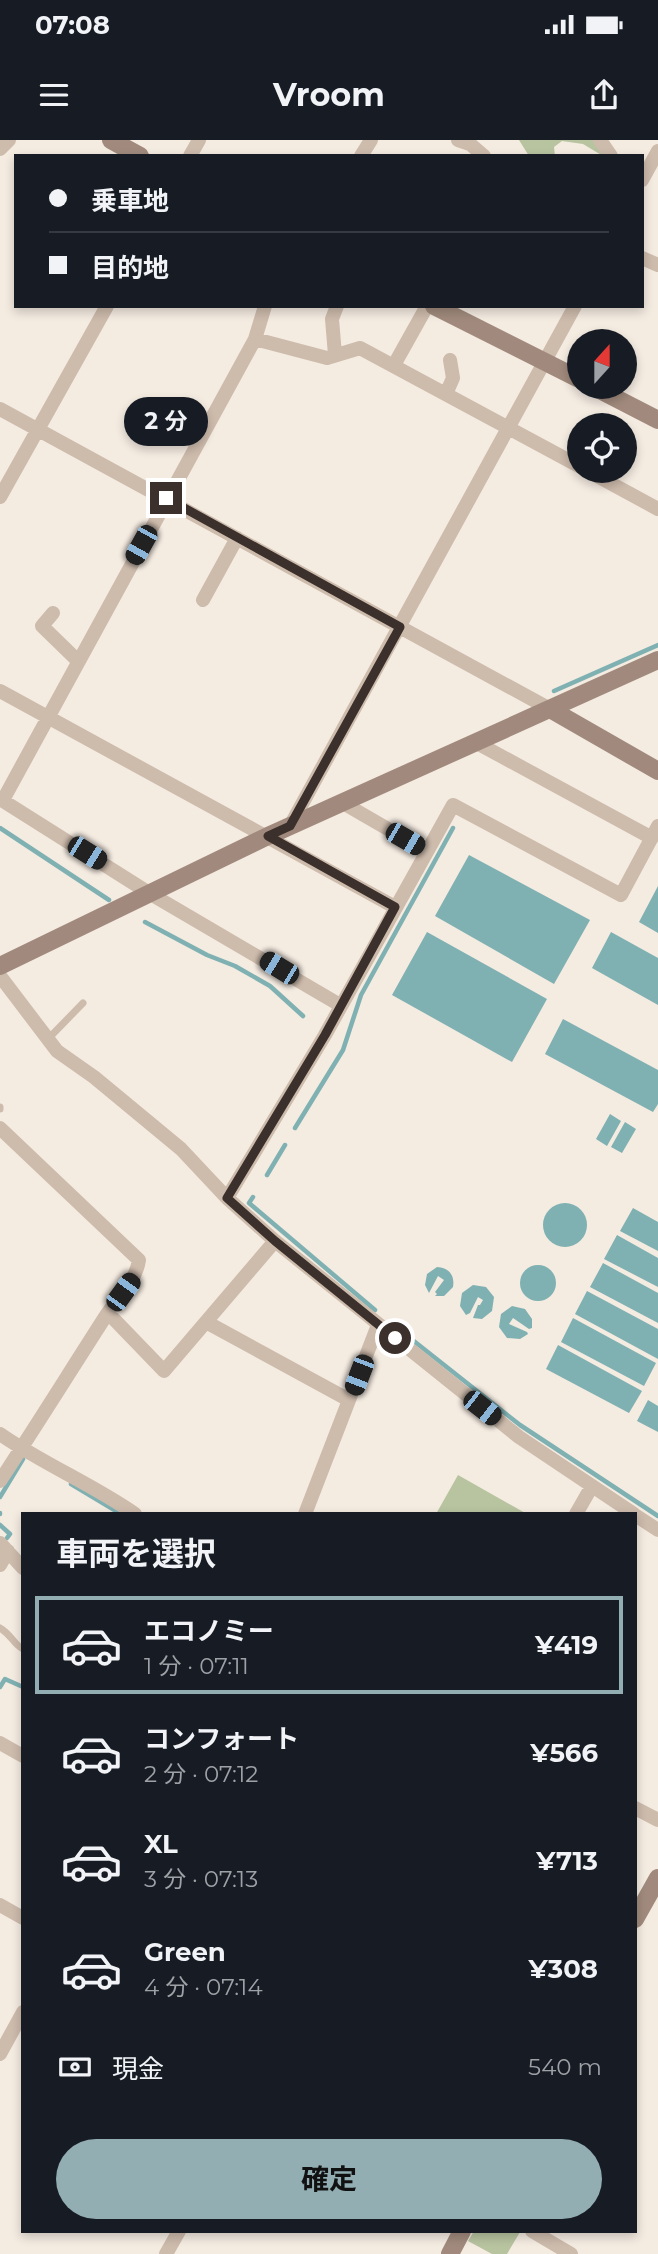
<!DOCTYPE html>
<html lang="ja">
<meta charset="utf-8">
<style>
body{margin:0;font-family:Montserrat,"Noto Sans JP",sans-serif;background:#242831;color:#f1f3f6;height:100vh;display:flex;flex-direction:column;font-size:26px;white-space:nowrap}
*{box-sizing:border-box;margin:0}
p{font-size:23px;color:#9ea1a6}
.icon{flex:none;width:38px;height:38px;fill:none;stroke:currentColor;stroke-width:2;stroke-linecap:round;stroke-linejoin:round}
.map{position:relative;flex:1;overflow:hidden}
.panel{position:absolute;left:21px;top:1372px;width:616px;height:721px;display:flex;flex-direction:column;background:#171b24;border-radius:0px;box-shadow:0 4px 10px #0003}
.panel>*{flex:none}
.guide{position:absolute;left:14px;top:14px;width:630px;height:154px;border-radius:0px;box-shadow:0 4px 10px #0003;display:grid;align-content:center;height:154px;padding:0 35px;background:#171b24}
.needle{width:46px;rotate:21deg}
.controls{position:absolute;left:567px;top:189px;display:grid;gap:14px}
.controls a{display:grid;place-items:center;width:70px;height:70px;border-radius:50%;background:#171b24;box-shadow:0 4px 10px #0003;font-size:35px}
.end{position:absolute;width:32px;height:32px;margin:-16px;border:9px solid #3b302b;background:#fff;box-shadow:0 0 0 4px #fff}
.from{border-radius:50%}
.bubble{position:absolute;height:49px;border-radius:24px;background:#171b24;box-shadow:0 4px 10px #0003;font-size:23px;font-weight:700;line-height:49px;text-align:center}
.car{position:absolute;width:21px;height:42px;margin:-21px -10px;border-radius:9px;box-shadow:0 0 5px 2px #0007;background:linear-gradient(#222 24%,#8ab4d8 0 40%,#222 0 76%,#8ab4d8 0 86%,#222 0)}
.guide b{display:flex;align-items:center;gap:24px;height:66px;font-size:26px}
.guide b+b{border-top:2px solid #363941}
.guide i{width:18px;height:18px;background:#f1f3f6}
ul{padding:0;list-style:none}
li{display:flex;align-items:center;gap:21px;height:98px;margin:0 14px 10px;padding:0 21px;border:4px solid transparent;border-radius:0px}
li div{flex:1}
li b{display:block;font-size:26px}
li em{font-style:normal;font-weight:700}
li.active{border-color:#92aeb2}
li>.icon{width:63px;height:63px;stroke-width:1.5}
h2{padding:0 35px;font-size:32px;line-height:84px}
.pay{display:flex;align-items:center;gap:18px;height:77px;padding:0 35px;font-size:26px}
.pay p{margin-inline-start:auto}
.action{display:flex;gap:14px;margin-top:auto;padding:14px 35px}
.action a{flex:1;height:80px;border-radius:42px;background:#92aeb2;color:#111;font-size:28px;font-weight:700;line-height:80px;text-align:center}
.status{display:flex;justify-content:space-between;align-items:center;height:49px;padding:0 35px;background:#171b24;direction:ltr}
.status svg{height:19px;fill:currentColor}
header{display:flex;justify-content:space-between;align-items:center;height:91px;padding:0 35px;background:#171b24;font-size:32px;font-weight:700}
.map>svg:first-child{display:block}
</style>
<div class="status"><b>07:08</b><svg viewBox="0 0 49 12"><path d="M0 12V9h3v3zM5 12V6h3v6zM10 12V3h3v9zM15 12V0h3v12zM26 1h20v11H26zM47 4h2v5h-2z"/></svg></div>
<header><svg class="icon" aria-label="menu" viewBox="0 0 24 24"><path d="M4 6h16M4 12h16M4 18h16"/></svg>Vroom<svg class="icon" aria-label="share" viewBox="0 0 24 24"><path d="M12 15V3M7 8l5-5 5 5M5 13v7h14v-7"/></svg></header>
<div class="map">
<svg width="658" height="2114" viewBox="0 0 658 2114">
<rect width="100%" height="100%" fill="#f4ebe1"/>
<path fill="#b8c4a0" d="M519,0H606L603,16L583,4L562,1L554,7L555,16H529Z
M458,1335L527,1374H436Z
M474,2091H518L520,2092L507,2114H492L468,2101Z"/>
<path fill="#7fb0b2" d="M469,715L590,780L554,844L435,776Z
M658,746V793L639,782Z
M427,792L547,859L512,922L392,855Z
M611,792L658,818V865L592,828Z
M563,879L658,930V964L653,972L545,914Z
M610,974L621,981L607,1006L596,999Z
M625,982L636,989L622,1013L611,1007Z
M543 1085a22 22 0 1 1 44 0a22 22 0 1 1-44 0Z
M633,1068L658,1082V1111L620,1091Z
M617,1095L658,1118V1147L604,1119Z
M603,1123L658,1153V1183L590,1147Z
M520 1143a18 18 0 1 1 36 0a18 18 0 1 1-36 0Z
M437,1127C449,1128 455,1135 453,1147L444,1156H435L437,1154L435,1152L444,1140L438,1136L429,1153L425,1145L427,1134Z
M473,1145L486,1147L494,1157L492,1171L482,1179L473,1178L478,1165H480L483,1160L478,1157L470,1173L466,1175L460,1166L462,1153Z
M587,1151L658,1189V1219L575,1174Z
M512,1166L525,1169L532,1179V1188L529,1189L513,1178L509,1184L527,1192L528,1194L520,1199L507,1198L499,1187L501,1174Z
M573,1178L656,1223L644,1246L561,1202Z
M558,1205L642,1251L629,1273L546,1229Z
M648,1260L658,1266V1292L637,1281Z"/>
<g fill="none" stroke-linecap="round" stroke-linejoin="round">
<path stroke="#7fb0b2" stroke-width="4.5" d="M554,551L658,505
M0,688L109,760
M145,782L207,815L235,826L270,846L303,876
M295,988L343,910L361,855L453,688
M267,1035L285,1005
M253,1057L249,1063L375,1170
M391,1183L520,1285L658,1376
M71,1344L121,1374
M0,1357L23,1319
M0,1373V1374
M0,1385L10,1394L7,1398
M0,1547L5,1539L23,1547"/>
<path stroke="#cdbbac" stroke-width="7" d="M48,899L83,863
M0,967V969
M0,1488C12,1495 13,1504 23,1509"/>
<path stroke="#cdbbac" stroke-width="14" d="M458,0L470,4L484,16
M600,0L611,16
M0,9L9,0
M190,16L199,0
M361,16L371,0
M642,40L658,11
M642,118L658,125
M255,199L327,218L360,208L579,326
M335,215L332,179L337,166
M394,225L427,166
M446,254L453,238L450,220
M0,269L550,569
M588,331L658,369
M0,357L107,166
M203,460L237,398
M53,473L42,486L78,521
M0,551L395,767
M477,603L652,698
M0,659L149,753L340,865
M3,660L255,199L265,166
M343,663L426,711
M290,686L575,166
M0,836L57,911L94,937L181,1009L227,1058L275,1101L519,1297L634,1374
M0,988L139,1120C136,1141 119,1156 107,1174C71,1230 36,1286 0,1341
M227,1058L325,895L453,665L621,755L658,686
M108,1173L164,1231L275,1101
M206,1182L349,1260
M0,1294C43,1324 92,1344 135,1374
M305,1374L378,1185
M576,1374L592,1346
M635,1375L658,1390
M0,1403L23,1428
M0,1425L8,1411
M0,1603L23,1616
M635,1668L658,1680
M0,1765L23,1778
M0,1914L23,1872
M532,2091L571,2114
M166,2114L179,2091"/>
<path stroke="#a18a7d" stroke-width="18" d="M111,0L140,16
M434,166L579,239
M594,247L658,280
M550,569L658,631
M0,826L268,696L658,520
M635,1779L658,1738
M450,2114L462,2091"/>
</g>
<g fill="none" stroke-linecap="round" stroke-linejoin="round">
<path stroke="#3b302b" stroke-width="9" d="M166,358L400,487L290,686L268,696L395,767L325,895L227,1058L275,1101L395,1198"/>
</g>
</svg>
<div class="controls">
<a><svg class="needle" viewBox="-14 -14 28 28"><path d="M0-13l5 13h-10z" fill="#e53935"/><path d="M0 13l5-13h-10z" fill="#9ea1a6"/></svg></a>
<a><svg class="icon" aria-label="locate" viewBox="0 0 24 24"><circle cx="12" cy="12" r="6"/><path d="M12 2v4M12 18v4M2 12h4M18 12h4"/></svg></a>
</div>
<i class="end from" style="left:395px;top:1198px"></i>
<i class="end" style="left:166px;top:358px"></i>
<div class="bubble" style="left:124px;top:257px;width:84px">2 分</div>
<i class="car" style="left:141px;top:405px;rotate:209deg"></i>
<i class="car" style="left:405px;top:699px;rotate:120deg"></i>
<i class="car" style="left:87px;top:713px;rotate:122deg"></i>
<i class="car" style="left:279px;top:828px;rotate:301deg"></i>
<i class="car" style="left:123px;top:1152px;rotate:36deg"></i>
<i class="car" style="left:359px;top:1235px;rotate:201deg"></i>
<i class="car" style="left:482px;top:1268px;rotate:128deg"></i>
<div class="guide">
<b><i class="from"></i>乗車地</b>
<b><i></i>目的地</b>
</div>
<section class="panel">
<h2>車両を選択</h2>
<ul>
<li class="active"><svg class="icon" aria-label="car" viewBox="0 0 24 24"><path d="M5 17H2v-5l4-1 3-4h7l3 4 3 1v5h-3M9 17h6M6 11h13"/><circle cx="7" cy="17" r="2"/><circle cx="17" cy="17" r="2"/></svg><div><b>エコノミー</b><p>1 分 · 07:11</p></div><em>¥419</em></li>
<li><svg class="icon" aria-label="car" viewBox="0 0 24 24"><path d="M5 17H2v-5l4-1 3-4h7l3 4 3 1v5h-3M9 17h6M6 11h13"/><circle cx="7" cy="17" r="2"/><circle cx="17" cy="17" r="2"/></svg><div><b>コンフォート</b><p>2 分 · 07:12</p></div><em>¥566</em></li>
<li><svg class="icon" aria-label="car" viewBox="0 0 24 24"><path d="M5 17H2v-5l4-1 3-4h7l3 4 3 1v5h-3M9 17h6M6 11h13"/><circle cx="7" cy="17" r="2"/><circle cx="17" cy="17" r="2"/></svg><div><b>XL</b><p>3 分 · 07:13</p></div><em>¥713</em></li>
<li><svg class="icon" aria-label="car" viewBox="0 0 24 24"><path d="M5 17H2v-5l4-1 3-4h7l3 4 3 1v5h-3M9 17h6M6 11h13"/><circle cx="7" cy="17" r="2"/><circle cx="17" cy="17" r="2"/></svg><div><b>Green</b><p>4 分 · 07:14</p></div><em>¥308</em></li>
</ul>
<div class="pay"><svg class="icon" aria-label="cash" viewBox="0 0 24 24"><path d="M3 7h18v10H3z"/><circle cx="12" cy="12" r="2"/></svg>現金<p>540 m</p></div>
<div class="action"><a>確定</a></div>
</section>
</div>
